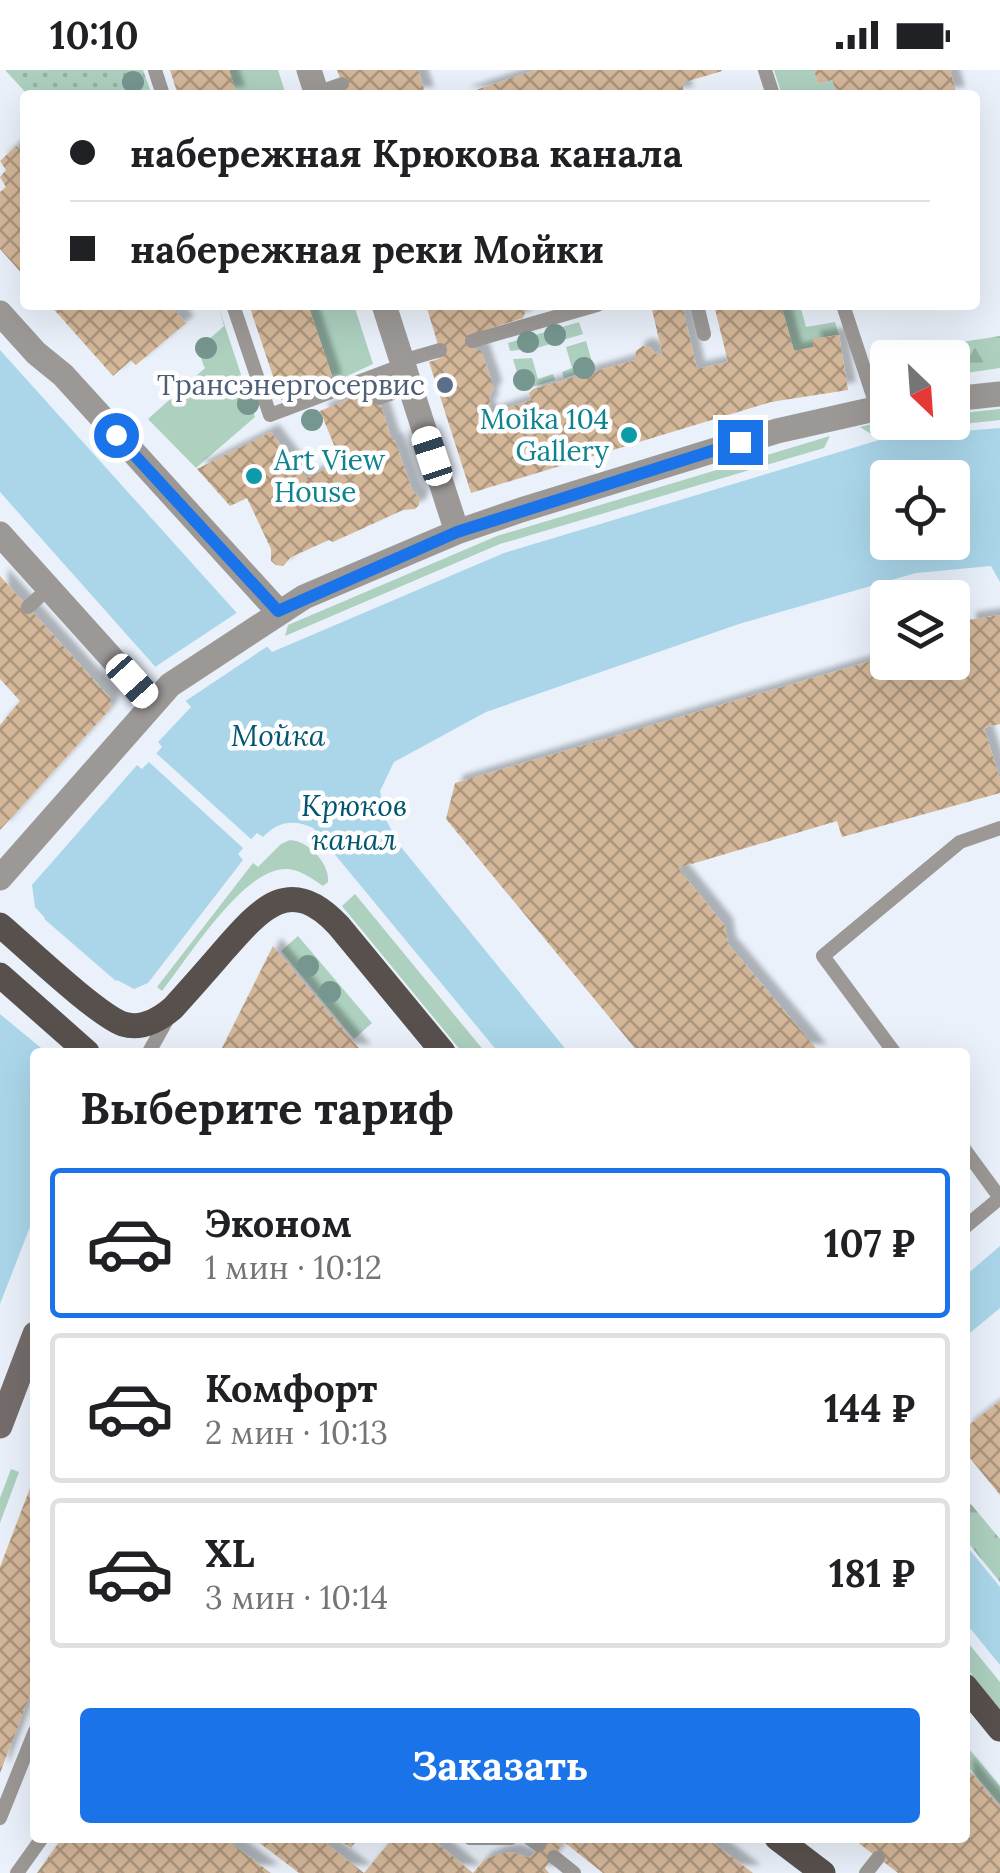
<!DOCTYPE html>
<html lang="ru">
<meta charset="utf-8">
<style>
body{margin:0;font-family:Lora,serif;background:#f6f6f6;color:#202124;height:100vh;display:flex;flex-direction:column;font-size:38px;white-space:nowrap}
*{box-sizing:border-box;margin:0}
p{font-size:32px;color:#757577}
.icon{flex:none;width:55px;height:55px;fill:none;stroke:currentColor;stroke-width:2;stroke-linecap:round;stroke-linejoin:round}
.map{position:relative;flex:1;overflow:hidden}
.details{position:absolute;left:30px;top:978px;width:940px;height:795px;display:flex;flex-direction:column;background:#fff;border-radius:10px;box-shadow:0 10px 40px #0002}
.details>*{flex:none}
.top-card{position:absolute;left:20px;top:20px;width:960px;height:220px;border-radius:10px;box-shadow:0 10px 40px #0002;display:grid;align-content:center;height:220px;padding:0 50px;background:#fff}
.needle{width:65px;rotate:155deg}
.fabs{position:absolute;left:870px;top:270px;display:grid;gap:20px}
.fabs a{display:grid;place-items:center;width:100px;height:100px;border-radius:10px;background:#fff;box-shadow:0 10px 40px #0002;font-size:50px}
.end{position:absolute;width:45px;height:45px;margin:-22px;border:12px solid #1a73e8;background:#fff;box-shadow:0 0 0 5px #fff}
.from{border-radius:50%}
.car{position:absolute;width:30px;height:60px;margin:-30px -15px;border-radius:12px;box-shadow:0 0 8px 2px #0007;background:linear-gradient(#fff 24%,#345 0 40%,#fff 0 76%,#345 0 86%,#fff 0)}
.top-card b{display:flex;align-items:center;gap:35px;height:95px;font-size:38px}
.top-card b+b{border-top:2px solid #e0e0e0}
.top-card i{width:25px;height:25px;background:#202124}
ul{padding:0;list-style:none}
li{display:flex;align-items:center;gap:30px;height:150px;margin:0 20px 15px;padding:0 30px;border:5px solid #e0e0e0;border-radius:10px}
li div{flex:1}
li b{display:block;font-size:38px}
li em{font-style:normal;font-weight:700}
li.on{border-color:#1a73e8}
li>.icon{width:90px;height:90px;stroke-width:1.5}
h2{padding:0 50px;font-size:45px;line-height:120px}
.button{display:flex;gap:20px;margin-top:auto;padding:20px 50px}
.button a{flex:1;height:115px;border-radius:10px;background:#1a73e8;color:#fff;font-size:40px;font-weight:700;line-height:115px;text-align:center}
.status{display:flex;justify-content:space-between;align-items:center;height:70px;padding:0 50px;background:#fff;direction:ltr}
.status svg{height:28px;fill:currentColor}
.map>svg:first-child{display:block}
</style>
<div class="status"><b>10:10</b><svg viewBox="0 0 49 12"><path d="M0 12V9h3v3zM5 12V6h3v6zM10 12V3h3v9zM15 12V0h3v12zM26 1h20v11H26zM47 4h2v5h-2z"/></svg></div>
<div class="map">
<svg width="1000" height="1803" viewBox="0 0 1000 1803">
<defs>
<pattern id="forest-firs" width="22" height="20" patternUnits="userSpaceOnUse" patternTransform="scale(2.5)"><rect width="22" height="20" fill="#add0bf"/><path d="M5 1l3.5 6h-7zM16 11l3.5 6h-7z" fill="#95b3a5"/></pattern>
<pattern id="park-dots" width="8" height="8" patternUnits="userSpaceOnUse" patternTransform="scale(2.5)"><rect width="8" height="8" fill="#add0bf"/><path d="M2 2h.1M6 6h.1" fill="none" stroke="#95b3a5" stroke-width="1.8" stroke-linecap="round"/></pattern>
<pattern id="building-cross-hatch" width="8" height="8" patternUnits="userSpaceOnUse" patternTransform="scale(2.5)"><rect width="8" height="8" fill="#d4b799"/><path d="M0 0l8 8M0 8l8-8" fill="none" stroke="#ac957d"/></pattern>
<filter id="shadow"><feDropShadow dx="8" dy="-8" stdDeviation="2.5" flood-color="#0004"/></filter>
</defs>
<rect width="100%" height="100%" fill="#eaf1fa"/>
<path fill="#add0bf" d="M229,0H278L286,25H237Z
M774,0H814L818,14L832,10L837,25H782Z
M218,235L255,347L196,398L148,349L205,298C194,278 210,269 224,256Z
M308,235H354L373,294L334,312Z
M781,235H800L806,257L835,252L839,265L813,269L814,277L794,281Z
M579,252L583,264L537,278L510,281L508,273Z
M586,271L594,299L564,308L562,302L572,298L566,277Z
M532,288L538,309L553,304L555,310L522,320L513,289Z
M1000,339V350L871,364L860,357L887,350L888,352H952L953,344Z
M830,366L824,378L500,474L285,566L288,555L497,466Z
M290,770C309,771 330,794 328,812L323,816C313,809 300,800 288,799C245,795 187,890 162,921L157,917L253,793L258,797L281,774Z
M355,824L485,982H462L342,836Z
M298,866L372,953L354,969L281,881Z
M11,1399L19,1402L0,1453V1428Z
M965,1569L1000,1612V1639L965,1596Z
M965,1674L1000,1716V1734L965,1693Z"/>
<path fill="url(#forest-firs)" d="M1000,266V298L953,305L952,288L898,287V282Z
M965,1427L1000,1469V1512L965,1469Z"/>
<path fill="url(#park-dots)" d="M5,0H143L152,25H28Z"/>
<path fill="#abd6ea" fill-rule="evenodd" d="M0,280L272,582L504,483L889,367L1000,358V512L991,496L916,503L739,554L486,642L394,692L380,721L386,750L401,777L568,982H498L313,758C294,749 278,751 263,767L257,763L238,784L243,790L148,913L134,919L117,910L69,982H35V1144L0,1234V917L45,848L35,837L32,815L137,695L142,699L162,677L158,672L191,637L0,422ZM888,408H952V472H888Z
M1000,1176V1238L965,1267V1206Z
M965,1474L1000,1517V1595L965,1552Z"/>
<path fill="#eaf1fa" d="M238,542L268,576L184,632L155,597Z
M156,672L161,677L156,683L252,770L258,765L264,770H258L245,784L248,788L246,790L240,785L244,779L149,692L142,698L136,694L139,691L142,693L156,677Z
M42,847L117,912L72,982H46L0,944V912Z"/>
<path fill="url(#building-cross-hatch)" filter="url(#shadow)" d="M170,0H229L237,25H178Z
M337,0H418L426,25H346Z
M536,0H721L722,1L682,13L685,25H461Z
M814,0H950L957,25H837L832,10L818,14Z
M16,76L25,82V207L0,179V122L6,117L0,107L6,100L0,91Z
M50,235H170L186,253L136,295L131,290L113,306Z
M249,235H308L334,312L281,330Z
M426,235H528L523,248L470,265L474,279L481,280L494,318L489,328L491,334L486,336L489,344L531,330L529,323L533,319L635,290L636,281L643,276L651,278L655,284L662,283L651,235H682L697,299L728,292L714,235H781L794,281L814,277L812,269L839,265L848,320L771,332L471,423L429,292L442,288Z
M375,318L392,370L395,371L412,420L420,429L419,435L415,439L403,440L333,472L329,470L291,487L283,496L276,495L271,491V479L247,428L230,436L197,399L271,362L306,408L341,392L320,341Z
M0,506L111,629L110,639L0,760V655L20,631L0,609Z
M1000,545V654L984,658L1000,709V723L842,767L837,751L678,798L725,856L728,874L819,982H638L446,749L455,713L888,586V592H952V567L968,563V550Z
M273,876L357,976L363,982H220Z
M1000,1331V1425L965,1382V1358Z
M35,1405V1612L0,1703V1497Z
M965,1695L1000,1737V1803H898L852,1768H965Z
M62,1768H224L271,1803H37Z
M253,1768H319L364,1803L393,1768H431L473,1803L484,1790L499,1784L512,1782L530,1788L545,1768H707L753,1803H603L564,1772L545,1798L549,1803H299Z
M336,1768H359L351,1778Z"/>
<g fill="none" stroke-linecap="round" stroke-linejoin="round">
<path stroke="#9c9896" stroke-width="14" d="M155,0L163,25
M765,0L773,25
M316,23L342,14
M233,235L270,345L403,295
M697,235L704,264
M843,235L877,338
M472,271L597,235
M402,291L440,280
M379,328L410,317
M28,537L49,518
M149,982L168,948
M894,982L823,886L960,772L1000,758
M965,1080L1000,1128
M965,1157L1000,1128
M0,1748L35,1661
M470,1768H511
M529,1768L539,1775
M554,1787L574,1803
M17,1803L42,1768
M866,1803L878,1788"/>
<path stroke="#9c9896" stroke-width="25" d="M309,0L317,25
M384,235L457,462
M0,243L36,283L63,305L278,541
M952,329L1000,324
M0,464L153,634
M0,808L170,615L304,527L457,462L521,440L777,361L888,336"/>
<path stroke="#746d6b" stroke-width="25" d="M0,1356L35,1264"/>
<path stroke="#58504d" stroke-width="25" d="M0,855C26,877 96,944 123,954C142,960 159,950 173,938C191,918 208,899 225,879C262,837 291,804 339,856L443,982
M0,905L87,982
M965,1616L1000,1659
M777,1768L823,1803"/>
</g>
<g fill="#769690">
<circle cx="133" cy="12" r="11"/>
<circle cx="555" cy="265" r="11"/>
<circle cx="528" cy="272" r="11"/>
<circle cx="206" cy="278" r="11"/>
<circle cx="584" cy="298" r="11"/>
<circle cx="524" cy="310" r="11"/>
<circle cx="248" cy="334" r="11"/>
<circle cx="312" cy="350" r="11"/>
<circle cx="308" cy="896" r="11"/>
<circle cx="330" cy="922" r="11"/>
</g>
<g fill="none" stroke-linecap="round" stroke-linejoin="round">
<path stroke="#1a73e8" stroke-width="12" d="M116,365L278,541L457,462L740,372"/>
</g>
<circle fill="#5c6f8a" stroke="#fefefe" stroke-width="4" cx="445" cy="315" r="10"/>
<g fill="#0f9aa8" stroke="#fefefe" stroke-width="4">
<circle cx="629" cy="365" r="10"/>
<circle cx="254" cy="406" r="10"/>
</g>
<g text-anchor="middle" stroke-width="9" stroke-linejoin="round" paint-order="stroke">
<g font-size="28" fill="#4e5e75" stroke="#fefefe" text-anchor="end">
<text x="425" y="325">Трансэнергосервис</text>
</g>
<g font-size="28" fill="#0d838f" stroke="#fefefe" text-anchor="end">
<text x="609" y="359">Moika 104<tspan x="609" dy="32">Gallery</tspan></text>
<text x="274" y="400" text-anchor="start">Art View<tspan x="274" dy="32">House</tspan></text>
</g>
<g font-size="30" font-style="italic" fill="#005570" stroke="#fefefe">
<text x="278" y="676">Мойка</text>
<text x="354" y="746">Крюков<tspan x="354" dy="34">канал</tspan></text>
</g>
</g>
</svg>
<div class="fabs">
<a><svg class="needle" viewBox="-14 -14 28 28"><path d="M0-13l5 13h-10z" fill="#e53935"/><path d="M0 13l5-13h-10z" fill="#757577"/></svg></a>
<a><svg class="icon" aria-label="locate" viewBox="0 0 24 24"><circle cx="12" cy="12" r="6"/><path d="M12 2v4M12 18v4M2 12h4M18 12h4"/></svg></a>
<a><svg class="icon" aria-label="layers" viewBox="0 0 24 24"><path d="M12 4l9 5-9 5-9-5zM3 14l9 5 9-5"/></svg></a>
</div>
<i class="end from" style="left:116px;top:365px"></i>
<i class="end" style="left:740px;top:372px"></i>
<i class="car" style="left:432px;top:386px;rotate:342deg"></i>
<i class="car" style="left:132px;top:611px;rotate:138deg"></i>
<div class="top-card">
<b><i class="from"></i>набережная Крюкова канала</b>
<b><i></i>набережная реки Мойки</b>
</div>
<section class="details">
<h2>Выберите тариф</h2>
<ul>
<li class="on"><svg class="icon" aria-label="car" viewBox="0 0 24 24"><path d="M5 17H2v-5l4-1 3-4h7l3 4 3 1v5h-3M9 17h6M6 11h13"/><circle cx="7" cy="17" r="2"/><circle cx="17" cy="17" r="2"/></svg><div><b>Эконом</b><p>1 мин · 10:12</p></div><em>107 ₽</em></li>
<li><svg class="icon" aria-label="car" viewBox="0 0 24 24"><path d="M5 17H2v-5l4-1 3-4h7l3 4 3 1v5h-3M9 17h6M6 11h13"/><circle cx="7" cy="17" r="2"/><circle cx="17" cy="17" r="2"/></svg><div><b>Комфорт</b><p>2 мин · 10:13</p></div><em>144 ₽</em></li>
<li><svg class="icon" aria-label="car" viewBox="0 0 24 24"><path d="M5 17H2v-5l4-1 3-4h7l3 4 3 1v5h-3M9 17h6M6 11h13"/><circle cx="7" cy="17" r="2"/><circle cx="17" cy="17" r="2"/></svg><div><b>XL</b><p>3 мин · 10:14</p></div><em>181 ₽</em></li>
</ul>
<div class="button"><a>Заказать</a></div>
</section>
</div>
